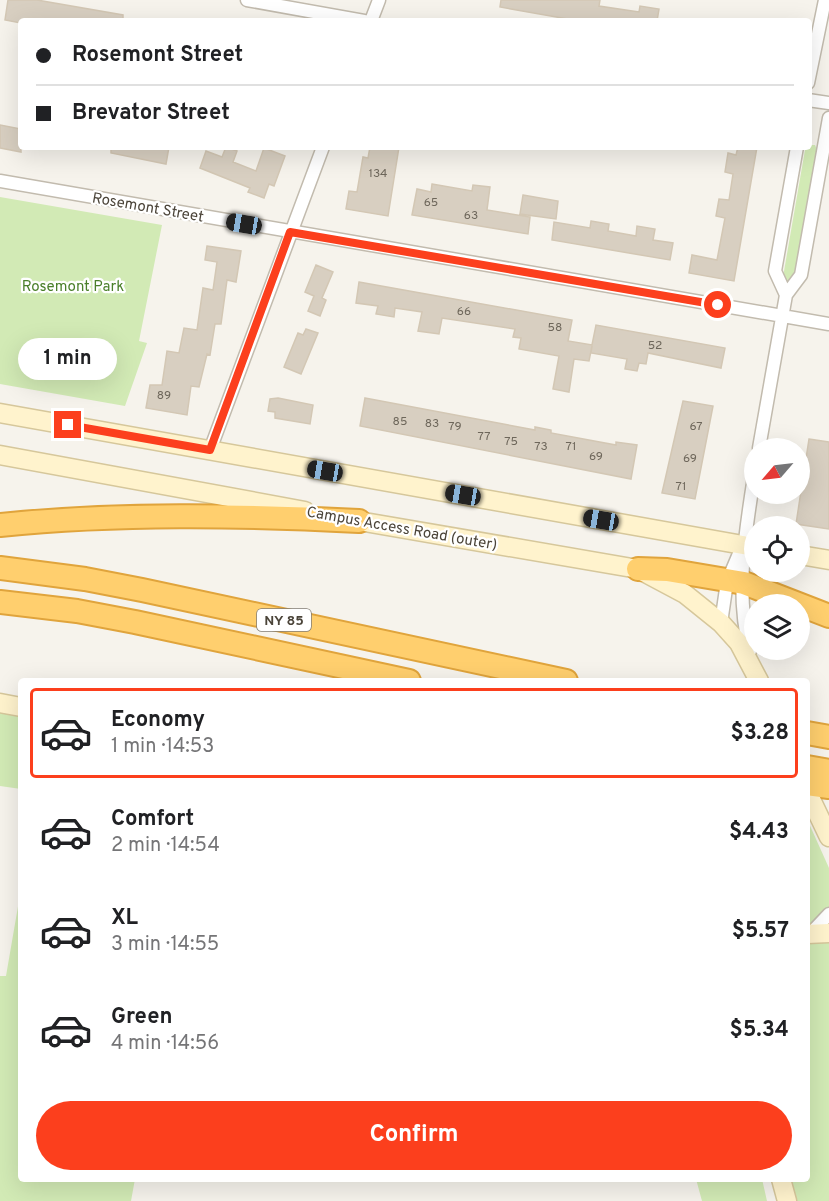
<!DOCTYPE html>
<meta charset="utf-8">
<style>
body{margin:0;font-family:Overpass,sans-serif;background:#f6f6f6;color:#202124;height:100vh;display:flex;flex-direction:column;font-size:22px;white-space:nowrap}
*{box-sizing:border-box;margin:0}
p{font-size:20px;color:#757577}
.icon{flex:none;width:33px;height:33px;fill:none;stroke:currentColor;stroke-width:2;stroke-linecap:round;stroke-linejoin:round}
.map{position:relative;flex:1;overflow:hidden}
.sheet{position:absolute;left:18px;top:678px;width:792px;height:504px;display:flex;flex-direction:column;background:#fff;border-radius:6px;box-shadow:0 6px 24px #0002}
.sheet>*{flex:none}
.guide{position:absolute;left:18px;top:18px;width:794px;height:132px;border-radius:6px;box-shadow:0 6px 24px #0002;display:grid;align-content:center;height:132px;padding:0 18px;background:#fff}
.needle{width:39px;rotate:242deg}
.buttons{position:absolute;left:744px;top:438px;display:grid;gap:12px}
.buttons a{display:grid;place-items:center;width:66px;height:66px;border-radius:50%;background:#fff;box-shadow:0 6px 24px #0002;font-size:30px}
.end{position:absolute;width:27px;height:27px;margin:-14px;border:8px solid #fc3f1d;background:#fff;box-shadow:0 0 0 3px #fff}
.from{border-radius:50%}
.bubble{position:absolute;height:42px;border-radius:21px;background:#fff;box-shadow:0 6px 24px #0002;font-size:20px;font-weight:700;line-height:42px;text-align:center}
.car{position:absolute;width:18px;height:36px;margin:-18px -9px;border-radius:8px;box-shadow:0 0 4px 2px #0007;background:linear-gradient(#222 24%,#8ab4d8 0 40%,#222 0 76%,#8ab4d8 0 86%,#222 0)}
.guide b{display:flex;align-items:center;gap:21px;height:57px;font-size:22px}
.guide b+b{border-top:2px solid #e0e0e0}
.guide i{width:15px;height:15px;background:#202124}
ul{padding:10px 0 0;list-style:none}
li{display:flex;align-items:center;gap:18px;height:90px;margin:0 12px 9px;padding:0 6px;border:3px solid transparent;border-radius:6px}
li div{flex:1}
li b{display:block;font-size:22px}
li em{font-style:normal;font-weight:700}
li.active{border-color:#fc3f1d}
li>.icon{width:54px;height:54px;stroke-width:1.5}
.cta{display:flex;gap:12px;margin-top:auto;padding:12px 18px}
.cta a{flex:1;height:69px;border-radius:36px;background:#fc3f1d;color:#fff;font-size:24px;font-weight:700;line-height:69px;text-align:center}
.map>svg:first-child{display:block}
</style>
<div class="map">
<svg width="829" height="1201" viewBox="0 0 829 1201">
<rect width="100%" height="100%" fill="#f6f3ec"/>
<path fill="#d2eab5" d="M809,145H815L817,150L794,279L788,282L783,277L805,150Z
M0,197L162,225L139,341L147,343L125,406L0,384Z
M0,703L21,714V789L0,786Z
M807,819L829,868V1201H787L780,1179H807Z
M21,889V1179H135L131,1201H0V976H6Z
M696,1179H762L767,1201H702Z"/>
<path fill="#d8cfc1" stroke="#d3c7b4" stroke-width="1.5" d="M8,0H37L123,15V21L21,23L5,20Z
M501,0H600L599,6L639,12L640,6L659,9L657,21H579L500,7Z
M0,125L21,129V152L0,148Z
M111,147H169L166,164L111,153Z
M226,147L237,151L233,162L256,171L264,148L285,156L274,186L269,184L264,198L248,192L250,188L200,168L206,151L222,157Z
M370,147H399L388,216L346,209L349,191L357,192L363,157L368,158Z
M738,147H757L734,281L689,273L692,255L717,260L725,218L716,216L719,199L729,200L733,174L725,172L728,153L736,155Z
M432,184L472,191L473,185L490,187L487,210L530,217L528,234L412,215L417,189L431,192Z
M523,195L558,201L556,219L520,214Z
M591,221L609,224L608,231L636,236L637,226L655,229L653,240L673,243L670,260L552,240L554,222L590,228Z
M207,246L241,251L236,282L227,280L221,324H215L210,355L207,354L199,387L191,386L187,415L146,408L150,385H162L167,351L179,353L184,328L197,330L203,288L213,290L217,262L205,260Z
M316,265L333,272L322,298L326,300L320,316L308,311L314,296L305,292Z
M359,282L572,320L568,341L592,345L596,325L725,348L721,368L648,353L646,364L639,363L637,371L625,369L627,359L591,353L592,346L589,361L574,359L569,392L553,389L559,356L519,349L521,338L513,337L515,329L442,318L439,334L418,331L422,312L395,308L394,317L376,314L378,306L356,303Z
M306,329L318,333L301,374L284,367L298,333L303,335Z
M278,398L313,405L310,424L275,418V412L268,411L270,399Z
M365,398L535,430V427L551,430V433L616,445V442L637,445L631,479L360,426Z
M683,401L713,406L695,499L662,493Z
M809,439L829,442V529L796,524Z"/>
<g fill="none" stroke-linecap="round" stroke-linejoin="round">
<defs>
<path id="street" d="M247,0L364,21
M371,21L379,0
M808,83L825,0
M808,100L829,103
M0,181L829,324
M786,295L775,271L797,147
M759,448L786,295L801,275L829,118
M210,450L323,147
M721,623L727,582L741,549
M750,651C735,595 745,533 754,477
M812,932L829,914"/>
<path id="secondary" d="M0,413L754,547
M0,455L305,511
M347,519L638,569L685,594L721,623L739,643L759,681
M800,555L829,560
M0,703L21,707
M807,791L829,837
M807,934L829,933
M781,1179L787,1201"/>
<path id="highway" d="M0,525C120,513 239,515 359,521
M0,568L85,579L142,590L566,681
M638,569L667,570L744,583L829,616
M0,602L77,611L135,622L409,681
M807,733L829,737
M807,767L829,771
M807,784L829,787"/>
</defs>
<use href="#street" stroke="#c2bbae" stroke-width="15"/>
<use href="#secondary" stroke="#d6c79b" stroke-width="21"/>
<use href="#highway" stroke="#e0a43c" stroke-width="26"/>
<use href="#street" stroke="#fff" stroke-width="12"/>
<use href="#secondary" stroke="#fff3cd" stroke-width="18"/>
<use href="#highway" stroke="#ffcf6e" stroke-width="22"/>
</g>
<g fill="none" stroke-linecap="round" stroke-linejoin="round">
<path stroke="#fc3f1d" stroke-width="8" d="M68,425L210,450L290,232L718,305"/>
</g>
<g text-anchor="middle" stroke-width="4.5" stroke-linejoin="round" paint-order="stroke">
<g font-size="12" fill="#6e675b">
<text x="378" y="177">134</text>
<text x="431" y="206">65</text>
<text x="471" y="219">63</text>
<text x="464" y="315">66</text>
<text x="555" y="331">58</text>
<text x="655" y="349">52</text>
<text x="164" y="399">89</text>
<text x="400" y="425">85</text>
<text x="432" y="427">83</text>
<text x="455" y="430">79</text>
<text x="696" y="430">67</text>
<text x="484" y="440">77</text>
<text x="511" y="445">75</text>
<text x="541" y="450">73</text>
<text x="571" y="450">71</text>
<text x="596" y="460">69</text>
<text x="690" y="462">69</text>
<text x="681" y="490">71</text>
</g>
<rect fill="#fff" stroke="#817c74" stroke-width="1.5" x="257" y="609" width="54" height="22" rx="4.5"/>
<g font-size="14" font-weight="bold" fill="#4b4439">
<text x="284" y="625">NY 85</text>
</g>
<g font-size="15" fill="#4b4439" stroke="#fff">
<text transform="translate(148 207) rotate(10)" y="5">Rosemont Street</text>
<text transform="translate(402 528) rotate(10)" y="5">Campus Access Road (outer)</text>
</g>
<g font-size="15" fill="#4a7f2a" stroke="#fff">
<text x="73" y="291">Rosemont Park</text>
</g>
</g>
</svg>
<div class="buttons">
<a><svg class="needle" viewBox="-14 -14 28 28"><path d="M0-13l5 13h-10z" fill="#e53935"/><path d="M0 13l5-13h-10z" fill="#757577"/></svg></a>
<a><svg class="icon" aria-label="locate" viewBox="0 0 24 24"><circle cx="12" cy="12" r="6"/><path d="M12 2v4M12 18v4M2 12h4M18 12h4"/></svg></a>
<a><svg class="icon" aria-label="layers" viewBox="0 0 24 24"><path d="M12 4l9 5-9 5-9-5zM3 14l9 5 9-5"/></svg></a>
</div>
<i class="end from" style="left:718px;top:305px"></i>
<i class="end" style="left:68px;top:425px"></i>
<div class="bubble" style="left:18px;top:338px;width:99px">1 min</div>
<i class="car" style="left:244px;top:224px;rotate:280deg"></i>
<i class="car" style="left:325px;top:471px;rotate:280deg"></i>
<i class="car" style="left:463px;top:495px;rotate:280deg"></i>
<i class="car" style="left:601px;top:520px;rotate:280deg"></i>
<div class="guide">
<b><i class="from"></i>Rosemont Street</b>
<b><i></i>Brevator Street</b>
</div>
<section class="sheet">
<ul>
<li class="active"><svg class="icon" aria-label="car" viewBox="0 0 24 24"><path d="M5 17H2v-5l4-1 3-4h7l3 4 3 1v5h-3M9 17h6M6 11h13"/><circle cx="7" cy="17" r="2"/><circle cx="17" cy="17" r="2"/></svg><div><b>Economy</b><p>1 min · 14:53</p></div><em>$3.28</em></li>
<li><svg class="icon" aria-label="car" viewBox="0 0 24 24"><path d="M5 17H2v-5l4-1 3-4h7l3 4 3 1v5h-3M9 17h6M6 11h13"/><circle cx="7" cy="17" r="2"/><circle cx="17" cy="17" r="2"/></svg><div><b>Comfort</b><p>2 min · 14:54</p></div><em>$4.43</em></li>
<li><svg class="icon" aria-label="car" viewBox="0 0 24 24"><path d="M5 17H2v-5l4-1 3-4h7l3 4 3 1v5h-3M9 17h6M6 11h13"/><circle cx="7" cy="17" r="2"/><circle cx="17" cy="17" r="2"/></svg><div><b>XL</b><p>3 min · 14:55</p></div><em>$5.57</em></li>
<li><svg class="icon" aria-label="car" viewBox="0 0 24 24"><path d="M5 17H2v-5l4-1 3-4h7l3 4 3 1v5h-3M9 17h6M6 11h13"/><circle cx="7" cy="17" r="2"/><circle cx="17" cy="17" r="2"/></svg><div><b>Green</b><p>4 min · 14:56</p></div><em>$5.34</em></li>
</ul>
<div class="cta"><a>Confirm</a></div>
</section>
</div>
